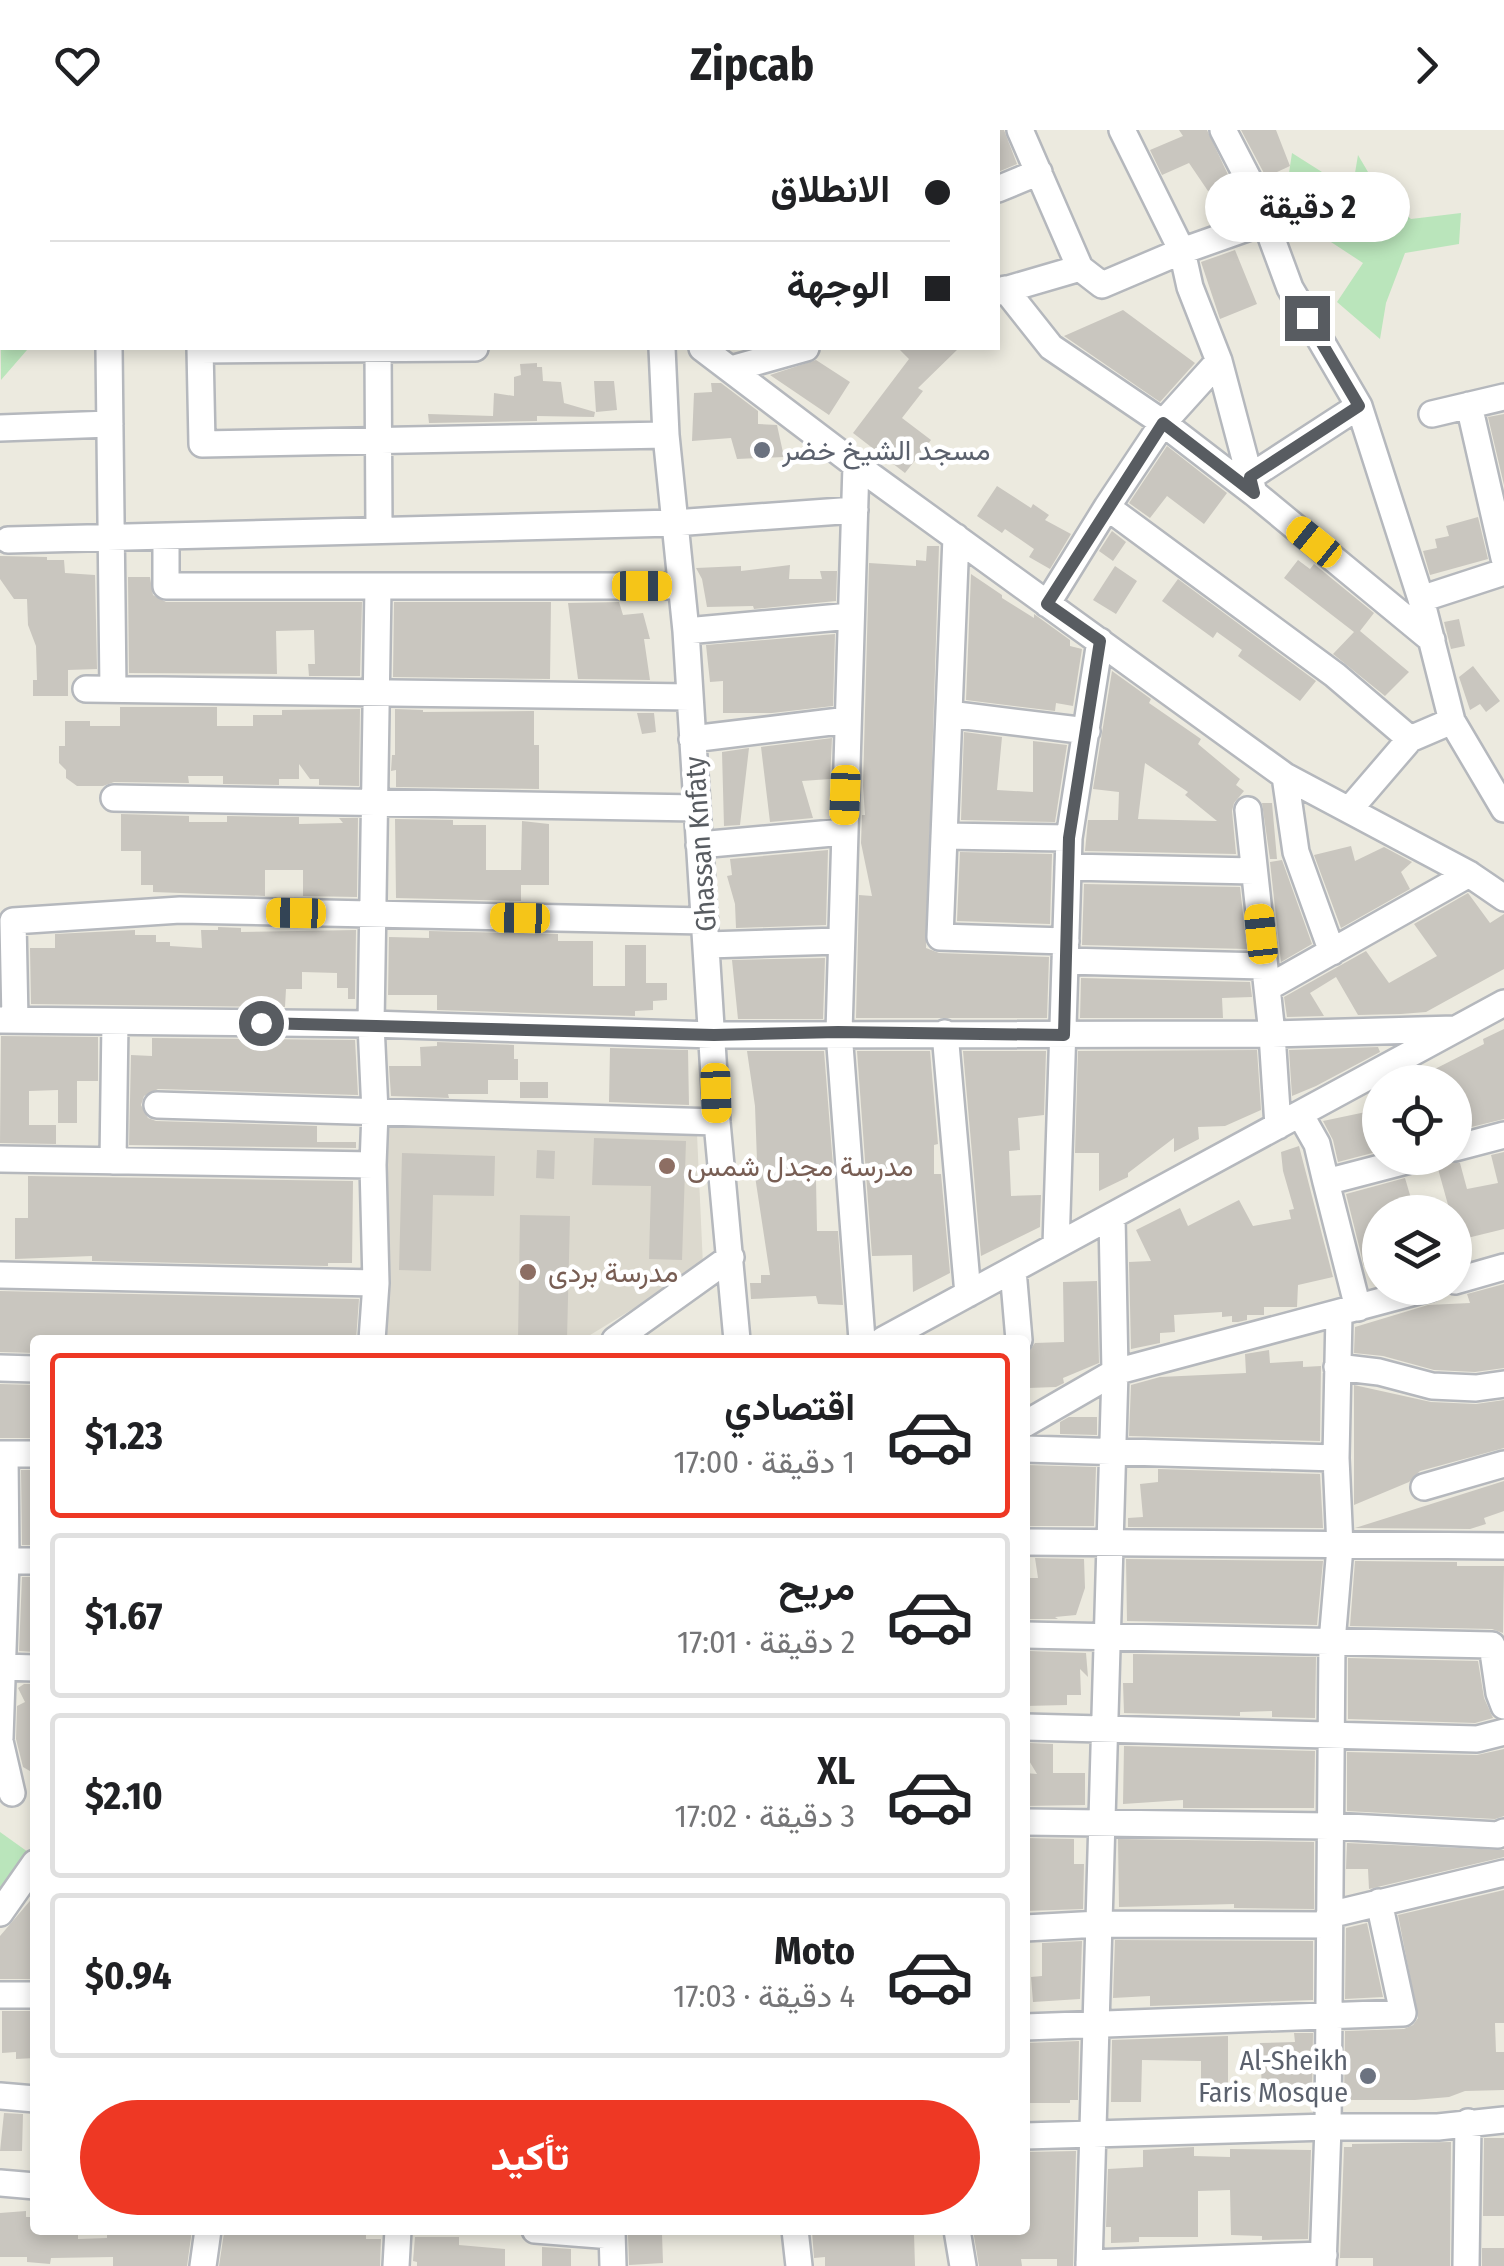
<!DOCTYPE html>
<html lang="ar">
<meta charset="utf-8">
<style>
body{margin:0;font-family:"Fira Sans Condensed",Vazirmatn,sans-serif;background:#f6f6f6;color:#202124;direction:rtl;height:100vh;display:flex;flex-direction:column;font-size:38px;white-space:nowrap}
*{box-sizing:border-box;margin:0}
p{font-size:32px;color:#757577}
.icon{flex:none;width:55px;height:55px;fill:none;stroke:currentColor;stroke-width:2;stroke-linecap:round;stroke-linejoin:round}
.map{position:relative;flex:1;overflow:hidden;direction:ltr}
.side{position:absolute;left:30px;top:1205px;width:1000px;height:900px;display:flex;flex-direction:column;background:#fff;border-radius:10px;box-shadow:0 5px 15px #0003;direction:rtl}
.side>*{flex:none}
.banner{position:absolute;left:0px;top:0px;width:1000px;height:220px;box-shadow:0 5px 15px #0003;direction:rtl;display:grid;align-content:center;height:220px;padding:0 50px;background:#fff}
.buttons{position:absolute;left:1362px;top:935px;display:grid;gap:20px}
.buttons a{display:grid;place-items:center;width:110px;height:110px;border-radius:50%;background:#fff;box-shadow:0 5px 15px #0003;font-size:50px}
.end{position:absolute;width:45px;height:45px;margin:-22px;border:12px solid #585c61;background:#fff;box-shadow:0 0 0 5px #fff}
.from{border-radius:50%}
.bubble{position:absolute;height:70px;border-radius:35px;background:#fff;box-shadow:0 5px 15px #0003;font-size:32px;font-weight:700;line-height:70px;text-align:center;direction:rtl}
.car{position:absolute;width:30px;height:60px;margin:-30px -15px;border-radius:12px;box-shadow:0 0 8px 2px #0007;background:linear-gradient(#f5c518 24%,#345 0 40%,#f5c518 0 76%,#345 0 86%,#f5c518 0)}
.banner b{display:flex;align-items:center;gap:35px;height:95px;font-size:38px}
.banner b+b{border-top:2px solid #e0e0e0}
.banner i{width:25px;height:25px;background:#202124}
ul{padding:18px 0 0;list-style:none}
li{display:flex;align-items:center;gap:30px;height:165px;margin:0 20px 15px;padding:0 30px;border:5px solid #e0e0e0;border-radius:10px}
li div{flex:1}
li b{display:block;font-size:38px}
li em{font-style:normal;font-weight:700}
li.on{border-color:#ee3824}
li>.icon{width:90px;height:90px;stroke-width:1.5}
.cta{display:flex;gap:20px;margin-top:auto;padding:20px 50px}
.cta a{flex:1;height:115px;border-radius:60px;background:#ee3824;color:#fff;font-size:40px;font-weight:700;line-height:115px;text-align:center}
header{display:flex;justify-content:space-between;align-items:center;height:130px;padding:0 50px;background:#fff;font-size:45px;font-weight:700}
.map>svg:first-child{display:block}
</style>
<header><svg class="icon" aria-label="forward" viewBox="0 0 24 24"><path d="M9 5l7 7-7 7"/></svg>Zipcab<svg class="icon" aria-label="heart" viewBox="0 0 24 24"><path d="M12 20l-8-8c-3-5 5-10 8-4 3-6 11-1 8 4z"/></svg></header>
<div class="map">
<svg width="1504" height="2136" viewBox="0 0 1504 2136">
<rect width="100%" height="100%" fill="#eceadf"/>
<path fill="#dcd9ce" d="M386,991L697,1004L703,1136L582,1210H379Z"/>
<path fill="#bae5bb" d="M0,0H24L2,2V218L27,220L1,250Z
M1292,23L1352,61L1358,25L1381,64L1411,89L1461,83L1459,114L1405,123L1386,173L1380,209L1337,172L1363,133L1302,93L1289,43Z
M0,1702L35,1727L0,1785Z"/>
<path fill="#c9c6bf" fill-rule="evenodd" d="M998,0H1004L1017,34L998,42Z
M1179,0H1207L1230,49L1208,61L1189,33L1162,45L1150,20L1183,6Z
M1241,0H1276L1290,36L1266,47Z
M1235,120L1257,174L1220,189L1201,132Z
M1123,180L1195,233L1160,272L1064,206Z
M898,218H959L918,258L923,261L902,288L931,310L905,343L853,303L909,229Z
M816,230L850,252L829,285L770,245Z
M537,233V237H542L543,251L561,252L564,273L595,282L594,287L537,286V291L429,293L428,284L493,286L494,263L514,266V247L521,245L520,234Z
M594,251H614L617,280L596,282Z
M711,253H721L758,281V294L777,295L784,327L737,329L731,308L692,311L694,263L712,262Z
M1504,284V355L1488,287Z
M1167,316L1227,363L1204,394L1167,366L1150,388L1129,373Z
M997,356L1031,378L1033,374L1049,385L1045,390L1071,404L1050,439L1029,427L1034,419L1005,399L1002,403L977,386Z
M1478,387L1488,429L1430,445L1423,421L1437,418L1435,409L1449,406L1446,396Z
M1112,401L1126,412L1113,431L1099,421Z
M927,416H939L926,818L939,823L1049,827L1047,888H856L859,765L872,766L861,713L862,685H865L863,656L869,433L916,436V430L926,431Z
M0,426L47,427V430H64L65,443L95,445L97,539L68,540V566H33V550H37L36,516L28,495L27,469H14L0,449Z
M1298,430L1310,439L1314,434L1374,483L1360,501L1409,542L1385,566L1333,524L1354,502L1284,448Z
M790,435L789,449H822L820,441H837L836,471L754,479L753,476L707,477L702,449L696,438L741,436V441Z
M1115,436L1137,451L1116,484L1093,470Z
M971,444L1002,465V468L1034,488V484L1070,510V516L1082,519L1073,576L1056,573L1055,581L966,570Z
M128,447H150L153,465L166,472H362L360,546H309L308,534H315L314,500L276,501L277,544L129,543Z
M1178,449L1316,551L1300,571L1238,526L1242,520L1217,502L1213,508L1162,471Z
M394,472H551L550,549L393,547Z
M619,472L623,485L643,483L650,509H644L650,550L578,549L568,473Z
M1459,489L1465,516L1451,519L1444,492Z
M835,504L833,576L772,583H723V551L710,552L706,515Z
M1473,536L1500,571L1486,582L1480,574L1470,580L1459,547Z
M1112,541L1151,569L1149,573L1201,609L1198,614L1240,649L1236,655L1244,661L1234,673L1232,681L1236,724L1085,721L1088,690H1118L1119,662L1093,659ZM1145,633L1188,662L1185,665L1217,691L1138,689Z
M120,577H217V596H253V585H282V580L360,579L359,656L319,655V649H310L299,634V649H279V655L223,654V646H188L189,653L114,652L103,656H77L66,648V640L59,633V616H65V591H90V596H120Z
M395,579L423,580V582L534,581V615H539V659L396,657V640L391,641L392,625H395Z
M637,583H654L656,602L642,604Z
M964,602L1002,607L997,660L1033,662V611L1067,615L1055,692L961,690Z
M832,608L830,649L802,651L813,688L770,692L761,617Z
M749,618L740,695L724,696L722,622Z
M1262,673H1272L1277,729H1270Z
M121,684L189,686V692H227V686L299,687V694L343,693L339,688H358L357,767L303,766V740H265V766L153,762V755H141V721H121Z
M395,689L453,690V695H486V740H521L522,691L549,694V755H521V771L396,768Z
M1351,716L1355,731L1384,717L1412,732L1401,742L1410,759L1341,798L1314,725Z
M828,720L826,795L736,798L735,774L727,746L732,745L730,729Z
M960,722L1052,724L1050,794L957,791Z
M1282,730L1312,814L1281,832L1270,732Z
M1084,754L1240,757L1247,819L1082,815Z
M1468,763L1490,793L1504,784V839L1426,882L1401,884L1358,885L1336,847L1310,863L1324,886L1287,887L1284,867L1366,821L1389,853L1437,826L1414,794Z
M218,797L241,798V802L356,800L355,869H348V858H337V843L302,842V859H286L285,877L31,874L30,818H55V804L135,800V805H156V812H170V816L202,818L201,800H218Z
M429,801L558,804V811H593V856H625V815H646V853H667V870L653,871V880L635,881V886L437,880V865H388L389,807L429,808Z
M825,828L823,889H738L732,830Z
M1081,848L1250,852L1252,867L1222,868L1223,888H1080Z
M1504,899V989L1455,1001V952H1434L1431,941L1484,914L1483,909Z
M1,906L98,907V951H77V993H58V960L29,961V995H56V1014L0,1013Z
M152,908L355,910L358,965L158,959L144,966L141,975L148,988L156,991L317,996V1012H356V1018L129,1015L131,925L152,926Z
M437,912L514,915V929H518V950H488V964H448L449,968L391,966L389,936H421L420,917L437,916Z
M1378,917L1380,922L1316,956L1292,966L1289,920Z
M610,918L688,920L689,975L609,972Z
M1257,920L1261,980L1225,996L1198,997L1199,1009L1174,1022V1008L1128,1043V1047L1099,1061V1023H1075L1078,921Z
M747,921H824L834,1049L816,1050L817,1101H838L843,1175L818,1174L816,1166L751,1169L750,1153H761V1145H770L753,1033L757,1031L755,976Z
M857,921H930L938,1014L934,1015V1044H941L950,1143L913,1162L912,1125L872,1126Z
M963,921H1046L1044,985L1018,988L1020,1020L1009,1021L1011,1066L1041,1065L1040,1097L981,1126Z
M520,952H548V968H520Z
M1380,979V1021L1338,1032L1333,1010L1323,991Z
M594,1008L686,1011L682,1130L649,1129L651,1056L592,1055Z
M1299,1016L1333,1147L1298,1155L1297,1177H1264V1185H1247V1190L1238,1192H1232V1186L1222,1187V1182L1174,1185L1175,1202L1160,1203V1213L1131,1219L1129,1132L1151,1131L1136,1100L1180,1078L1188,1096L1239,1070L1253,1096L1291,1089L1289,1080L1294,1079L1283,1041L1281,1022Z
M537,1020L555,1021L554,1049L536,1048Z
M1504,1022V1099L1455,1111V1082H1450L1435,1028L1460,1033L1467,1059L1498,1053L1491,1025Z
M402,1023L495,1026L494,1066L433,1065L431,1141L399,1140Z
M28,1046L353,1051L352,1133H328V1136L92,1131V1126L15,1129V1088H28Z
M1405,1048L1415,1082H1380V1132L1364,1136L1346,1064Z
M520,1085L570,1086L567,1210H518Z
M1097,1151L1099,1233L1063,1248L1064,1253L1056,1257L1028,1258L1027,1224L1035,1213L1064,1212L1063,1152Z
M1504,1154V1238L1475,1242L1434,1240L1383,1226L1354,1223L1355,1197L1428,1175L1470,1173L1467,1164Z
M0,1161L359,1169L356,1210H35V1223L0,1222Z
M1269,1220L1270,1233L1303,1231V1237L1321,1236L1320,1311L1129,1306L1131,1255L1160,1247L1246,1243L1245,1224Z
M0,1254L35,1255V1308H0Z
M1354,1255L1431,1272L1476,1274L1504,1270V1318L1420,1341L1409,1352L1354,1375Z
M1069,1287H1097V1305L1060,1304V1292Z
M1027,1335L1096,1337L1094,1396H1026Z
M1158,1339L1320,1344L1323,1398L1128,1397V1388L1143,1387L1140,1354L1158,1352Z
M21,1340H35V1415H22Z
M1504,1351V1381L1484,1388L1486,1394L1470,1399L1355,1398Z
M1035,1428L1084,1429L1085,1458L1076,1485L1055,1487L1058,1489H1025V1448H1038Z
M1126,1429L1323,1431L1317,1495L1127,1491Z
M1355,1431L1457,1432V1436H1504L1503,1503L1492,1499L1350,1496Z
M22,1447H35V1522L19,1521Z
M1030,1521L1086,1523L1088,1547L1080,1539L1081,1565H1067V1575L1025,1576Z
M1133,1524L1316,1527L1315,1588L1272,1587V1581L1240,1582V1586L1124,1583L1123,1553H1133Z
M1348,1528L1478,1531L1484,1568L1493,1588L1475,1593L1348,1589Z
M24,1554H32L35,1558V1644L23,1637L16,1609L17,1576L25,1572L18,1558Z
M1029,1613L1053,1614V1643H1085V1675L1025,1676V1643L1037,1644L1025,1624L1029,1621Z
M1124,1616L1315,1621L1314,1678H1183V1670L1123,1674Z
M1504,1619V1686L1495,1689L1347,1681V1622L1477,1625Z
M1025,1708L1074,1709V1734H1084L1083,1779L1025,1781Z
M1118,1709L1314,1712V1779L1234,1778V1774L1119,1777Z
M1347,1713L1504,1720V1727L1369,1759L1368,1739H1346Z
M1504,1760V1893H1495L1496,1922H1504V1960L1465,1961L1449,1967L1415,1970H1344L1345,1901L1404,1899L1413,1895L1418,1888L1398,1785Z
M35,1765V1849H0V1806Z
M1367,1793L1383,1867L1345,1869L1346,1798Z
M1115,1810L1313,1811V1870L1150,1876V1866L1113,1868Z
M1082,1811L1080,1869L1033,1872L1031,1847L1042,1846V1813Z
M2,1881H35V1928L16,1929V1922L2,1923Z
M1294,1903H1313L1312,1967L1262,1963L1260,1913L1295,1912Z
M1228,1906V1970L1201,1969V1931L1142,1930L1141,1972H1111L1112,1910Z
M1079,1911L1078,1970H1070V1973H1028L1025,1913Z
M4,1983L23,1984L22,2021H0Z
M1484,2008H1504V2086H1483Z
M1451,2012L1450,2136H1373V2128H1340L1344,2017H1352V2014Z
M1194,2017V2026L1230,2027V2019L1311,2020L1308,2109L1262,2110V2106L1231,2105L1230,2060L1198,2061V2107H1139V2112L1111,2113V2097H1106L1108,2039L1143,2037V2020Z
M1076,2021L1073,2136H1057V2129H1021L1022,2136H979L973,2100H1025V2022Z
M26,2081V2087H35V2100L78,2102V2109L107,2108V2100H192L187,2136H113V2127L51,2128L50,2134L27,2132V2127H0V2083Z
M242,2100H366V2109H381L380,2136H219L224,2103H242Z
M888,2100V2104H914L915,2136H825V2127L814,2128L812,2101Z
M662,2104L663,2133L629,2135L628,2105Z
M415,2107H459V2115L505,2119V2136H417V2132L413,2131Z
M542,2117L571,2119V2136H542Z
M1482,2118H1504V2136H1482Z"/>
<g fill="none" stroke-linecap="round" stroke-linejoin="round">
<defs>
<path id="minor" d="M104,0V2
M196,0V2
M459,0V2
M536,0V2
M642,0L643,2
M839,0L841,2
M1020,0L1080,138
M1122,0L1182,121L1190,157L1219,231L1163,293L1107,377L1335,545L1410,609
M1223,0L1253,58L1290,158L1359,276L1421,469L1452,591L1504,679
M381,2V0
M998,59L1039,42
M1005,159L1051,217L1163,293L1254,363
M998,162L1080,138L1102,155L1182,121L1264,92
M109,218L113,559
M200,218L202,314L666,305
M378,218L379,400
M662,218L666,305L686,501L717,992L737,1210
M702,218L856,335L1285,646L1469,744L1504,768
M200,220L475,218
M1219,231L1254,363L1432,510
M731,239L806,218
M1469,275L1504,428
M1432,284L1504,267
M0,298L110,294
M856,335L839,902L862,1210
M1250,347L1359,276
M166,407V456H680
M956,407L940,807L1066,811
M8,410L674,393L855,380
M1421,469L1504,442
M1047,474L1107,377
M686,501L851,486
M86,559L690,567
M949,584L1087,601
M692,609L848,590
M1285,646L1296,722L1332,822
M114,668L697,678
M1248,680L1272,904L1278,996
M1349,680L1410,609L1452,591
M944,706L1069,708
M699,715L844,702
M1068,737L1254,741
M707,815L840,811
M1065,831L1264,836
M1267,858L1469,744
M0,890L371,894L713,905L1272,904L1455,899
M15,890L13,791L180,780L705,791
M945,903L968,1164
M157,975L717,992
M1300,984L1317,1014L1326,1052
M1455,1018L1504,1005
M0,1029L373,1035
M113,1031L115,892
M1056,1116L1069,708L1100,511
M1013,1140L1019,1210
M0,1145L376,1153
M1455,1151L1504,1137
M1358,1178L1326,1052L1418,1028
M372,1210L376,1153L373,1035L375,982L371,894L378,456
M615,1210L731,1127
M883,1210L1504,873
M1337,1237L1379,1242L1432,1256L1476,1258L1504,1254
M0,1238L35,1239
M1025,1294L1115,1242L1430,1158
M1025,1319L1336,1328
M0,1324H35
M1424,1357L1504,1334
M1025,1412L1504,1416
M6,1431H35
M1025,1505L1492,1515L1499,1563L1504,1576
M2,1537L35,1538
M1025,1597L1477,1609L1504,1602
M0,1608L6,1431L5,1324
M0,1611L12,1663
M1025,1692L1330,1696L1498,1705L1504,1702
M0,1783L35,1733
M1329,1785L1504,1743
M1025,1798L1100,1794L1329,1795
M0,1865H35
M1025,1897L1403,1883L1379,1772
M0,1966L35,1969
M1025,2006L1328,1997H1438L1504,1990
M0,2053L35,2056
M535,2100L612,2106
M612,2100L613,2136
M795,2100L799,2136
M957,2100L963,2136
M1089,2133L1324,2125
M203,2136L208,2100
M396,2136L398,2100
M1089,2136L1115,1242L1112,1086
M1323,2136L1328,1997L1332,1512L1340,1417L1336,1328L1339,1184
M1466,2136L1468,1992"/>
</defs>
<use href="#minor" stroke="#b5b8bd" stroke-width="30"/>
<use href="#minor" stroke="#fff" stroke-width="25"/>
</g>
<g fill="none" stroke-linecap="round" stroke-linejoin="round">
<path stroke="#585c61" stroke-width="12" d="M261,893L714,905L838,902L1064,905L1069,708L1100,511L1047,474L1163,293L1254,363L1250,347L1359,276L1307,188"/>
</g>
<g fill="#6b7280" stroke="#fff" stroke-width="4">
<circle cx="762" cy="320" r="10"/>
<circle cx="1368" cy="1946" r="10"/>
</g>
<g fill="#8d6e63" stroke="#fff" stroke-width="4">
<circle cx="667" cy="1036" r="10"/>
<circle cx="528" cy="1142" r="10"/>
</g>
<g text-anchor="middle" stroke-width="9" stroke-linejoin="round" paint-order="stroke">
<g font-size="28" fill="#5b616d" stroke="#fff" text-anchor="start">
<text x="782" y="330">مسجد الشيخ خضر</text>
<text x="1348" y="1940" text-anchor="end">Al-Sheikh<tspan x="1348" dy="32">Faris Mosque</tspan></text>
</g>
<g font-size="28" fill="#585c61" stroke="#fff">
<text transform="translate(700 714) rotate(-94)" y="10">Ghassan Knfaty</text>
</g>
<g font-size="28" fill="#785e54" stroke="#fff" text-anchor="start">
<text x="687" y="1046">مدرسة مجدل شمس</text>
<text x="548" y="1152">مدرسة بردى</text>
</g>
</g>
</svg>
<div class="buttons">
<a><svg class="icon" aria-label="locate" viewBox="0 0 24 24"><circle cx="12" cy="12" r="6"/><path d="M12 2v4M12 18v4M2 12h4M18 12h4"/></svg></a>
<a><svg class="icon" aria-label="layers" viewBox="0 0 24 24"><path d="M12 4l9 5-9 5-9-5zM3 14l9 5 9-5"/></svg></a>
</div>
<i class="end from" style="left:261px;top:893px"></i>
<i class="end" style="left:1307px;top:188px"></i>
<div class="bubble" style="left:1205px;top:42px;width:205px">2 دقيقة</div>
<i class="car" style="left:1314px;top:412px;rotate:309deg"></i>
<i class="car" style="left:642px;top:456px;rotate:90deg"></i>
<i class="car" style="left:845px;top:665px;rotate:182deg"></i>
<i class="car" style="left:296px;top:783px;rotate:271deg"></i>
<i class="car" style="left:520px;top:788px;rotate:271deg"></i>
<i class="car" style="left:1261px;top:804px;rotate:354deg"></i>
<i class="car" style="left:716px;top:963px;rotate:178deg"></i>
<div class="banner">
<b><i class="from"></i>الانطلاق</b>
<b><i></i>الوجهة</b>
</div>
<section class="side">
<ul>
<li class="on"><svg class="icon" aria-label="car" viewBox="0 0 24 24"><path d="M5 17H2v-5l4-1 3-4h7l3 4 3 1v5h-3M9 17h6M6 11h13"/><circle cx="7" cy="17" r="2"/><circle cx="17" cy="17" r="2"/></svg><div><b>اقتصادي</b><p>1 دقيقة · 17:00</p></div><em>$1.23</em></li>
<li><svg class="icon" aria-label="car" viewBox="0 0 24 24"><path d="M5 17H2v-5l4-1 3-4h7l3 4 3 1v5h-3M9 17h6M6 11h13"/><circle cx="7" cy="17" r="2"/><circle cx="17" cy="17" r="2"/></svg><div><b>مريح</b><p>2 دقيقة · 17:01</p></div><em>$1.67</em></li>
<li><svg class="icon" aria-label="car" viewBox="0 0 24 24"><path d="M5 17H2v-5l4-1 3-4h7l3 4 3 1v5h-3M9 17h6M6 11h13"/><circle cx="7" cy="17" r="2"/><circle cx="17" cy="17" r="2"/></svg><div><b>XL</b><p>3 دقيقة · 17:02</p></div><em>$2.10</em></li>
<li><svg class="icon" aria-label="car" viewBox="0 0 24 24"><path d="M5 17H2v-5l4-1 3-4h7l3 4 3 1v5h-3M9 17h6M6 11h13"/><circle cx="7" cy="17" r="2"/><circle cx="17" cy="17" r="2"/></svg><div><b>Moto</b><p>4 دقيقة · 17:03</p></div><em>$0.94</em></li>
</ul>
<div class="cta"><a>تأكيد</a></div>
</section>
</div>
